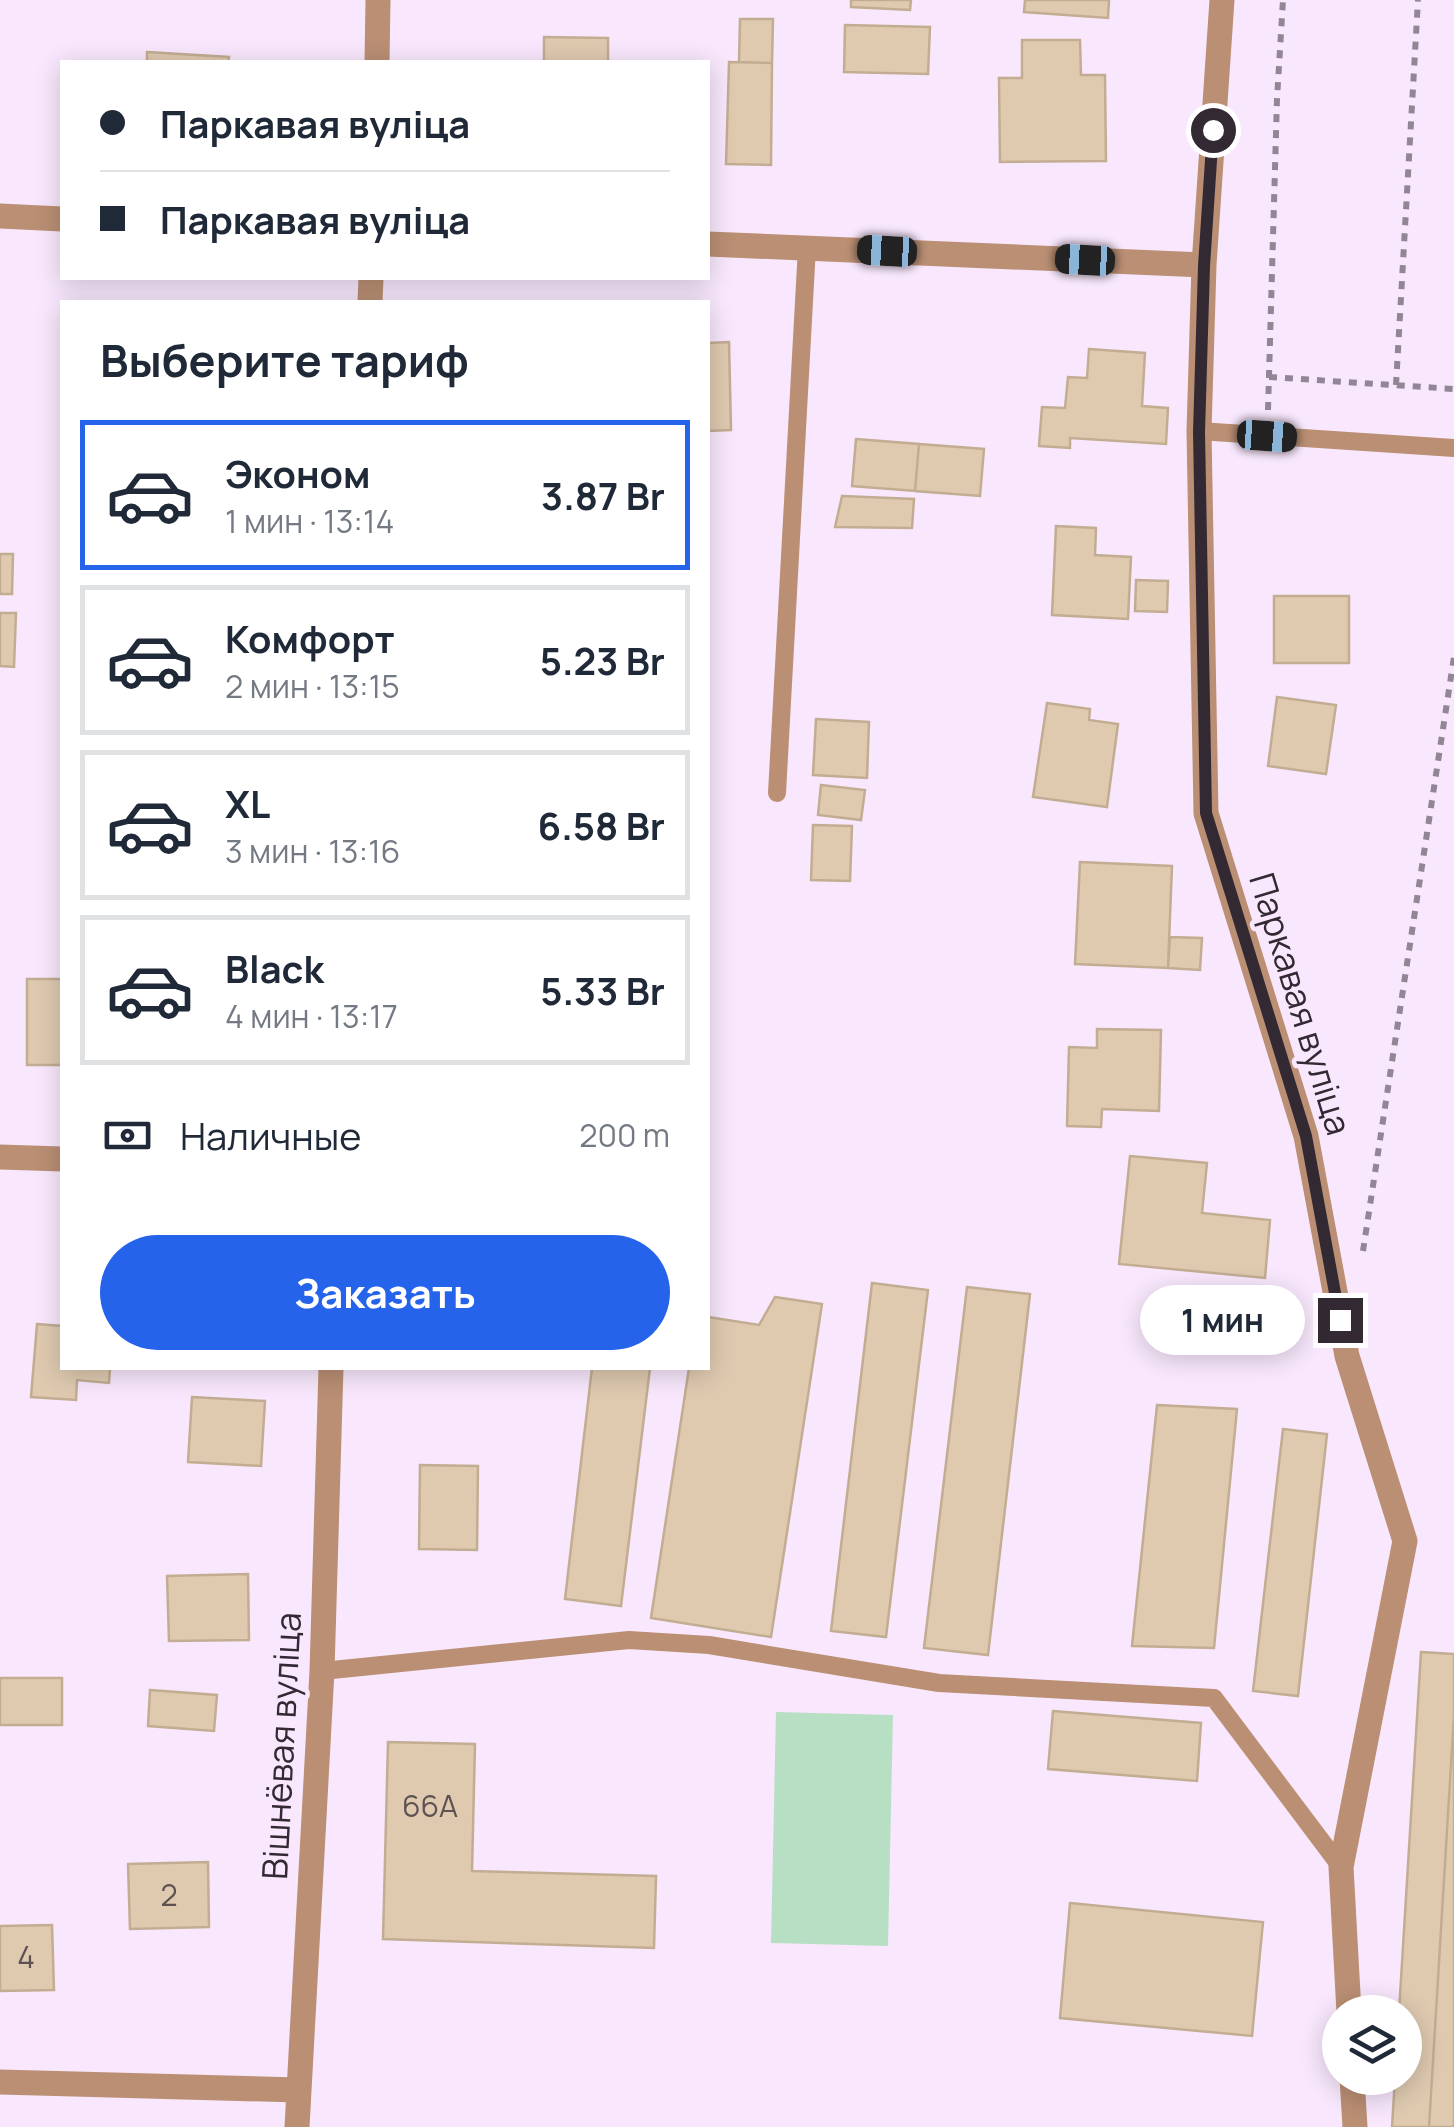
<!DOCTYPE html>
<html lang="ru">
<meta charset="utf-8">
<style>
body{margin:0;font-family:Manrope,sans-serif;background:#f2f2f3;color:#1f2937;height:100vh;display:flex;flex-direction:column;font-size:38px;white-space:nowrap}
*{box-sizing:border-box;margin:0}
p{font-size:32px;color:#747a83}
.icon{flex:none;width:55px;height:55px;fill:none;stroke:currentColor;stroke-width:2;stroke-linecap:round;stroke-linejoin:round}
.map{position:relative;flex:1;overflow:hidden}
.panel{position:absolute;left:60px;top:300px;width:650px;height:1070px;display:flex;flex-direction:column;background:#fff;border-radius:0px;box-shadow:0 5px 25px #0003}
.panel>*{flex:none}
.guide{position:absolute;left:60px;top:60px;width:650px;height:220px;border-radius:0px;box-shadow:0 5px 25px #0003;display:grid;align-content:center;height:220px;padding:0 40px;background:#fff}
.fabs{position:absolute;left:1322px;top:1995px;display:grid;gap:20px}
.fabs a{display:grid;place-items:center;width:100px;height:100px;border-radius:50%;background:#fff;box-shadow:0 5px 25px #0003;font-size:50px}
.end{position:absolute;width:45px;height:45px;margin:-22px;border:12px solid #322933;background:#fff;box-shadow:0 0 0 5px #fff}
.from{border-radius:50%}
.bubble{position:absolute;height:70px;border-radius:35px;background:#fff;box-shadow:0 5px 25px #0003;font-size:32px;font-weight:700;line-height:70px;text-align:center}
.car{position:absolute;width:30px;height:60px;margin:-30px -15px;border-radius:12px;box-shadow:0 0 8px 2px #0007;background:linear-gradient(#222 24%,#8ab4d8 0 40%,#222 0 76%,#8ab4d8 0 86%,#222 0)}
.guide b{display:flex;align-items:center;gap:35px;height:95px;font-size:38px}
.guide b+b{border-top:2px solid #e0e1e3}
.guide i{width:25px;height:25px;background:#1f2937}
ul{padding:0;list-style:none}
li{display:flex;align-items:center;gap:30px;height:150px;margin:0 20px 15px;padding:0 20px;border:5px solid #e0e1e3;border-radius:0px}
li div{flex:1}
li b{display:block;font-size:38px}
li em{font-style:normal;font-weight:700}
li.active{border-color:#2563eb}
li>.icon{width:90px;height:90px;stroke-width:1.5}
h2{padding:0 40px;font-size:45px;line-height:120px}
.pay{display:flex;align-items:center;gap:25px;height:110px;padding:0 40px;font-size:38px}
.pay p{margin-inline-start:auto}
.cta{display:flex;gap:20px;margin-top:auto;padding:20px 40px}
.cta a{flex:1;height:115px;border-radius:60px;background:#2563eb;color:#fff;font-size:40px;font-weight:700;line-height:115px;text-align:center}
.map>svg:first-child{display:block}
</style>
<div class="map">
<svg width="1454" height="2127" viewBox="0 0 1454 2127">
<rect width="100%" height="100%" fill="#f9e8fd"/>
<path fill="#b7dfc3" d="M776,1712L893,1715L888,1946L771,1943Z"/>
<path fill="#dfcab0" stroke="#c2ad93" stroke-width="2.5" d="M851,0H911L910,10L851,7Z
M1025,0H1109L1108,18L1024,12Z
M740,19H773L772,63L739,62Z
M845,25L930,27L928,74L844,72Z
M544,37L608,38V62H544Z
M1022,40H1080L1081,75H1105L1106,161L1000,162L999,78H1022Z
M147,52L229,57L228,62H147Z
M729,62L772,63L771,165L726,164Z
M729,342L731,430L708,431V343Z
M1089,349L1145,353L1142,406L1168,408L1166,444L1070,438V448L1039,446L1042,407L1065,408L1068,377L1087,378Z
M856,439L919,444L915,491L852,486Z
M919,444L984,449L980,496L915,491Z
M842,496L914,499L912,528L835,527Z
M1056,526L1096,528L1095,555L1131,557L1128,619L1052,615Z
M0,554H13L12,594H0Z
M1136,580L1168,581L1167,612L1135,611Z
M1274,596H1349V663H1274Z
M0,613H16L14,667L0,666Z
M1277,697L1336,705L1326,774L1268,766Z
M1047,703L1090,709L1089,720L1118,724L1107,807L1033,797Z
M816,719L869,722L867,778L813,775Z
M821,785L865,790L861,820L818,815Z
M813,825L852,826L850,881L811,880Z
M1080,862L1172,866L1168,968L1075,964Z
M1170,937L1202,938L1200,970L1168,968Z
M27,979H62V1065H27Z
M1097,1029L1161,1030L1159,1111L1102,1109L1101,1127L1067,1126L1069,1047L1097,1048Z
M1130,1156L1207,1163L1202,1213L1270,1220L1265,1278L1119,1264Z
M872,1283L928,1290L886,1637L831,1631Z
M967,1287L1030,1294L988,1655L924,1648Z
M775,1297L822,1304L771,1637L651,1618L689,1368H708V1317L759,1325Z
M37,1324L62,1326V1368H110L109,1383L77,1380L76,1400L31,1397Z
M592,1368H650L621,1606L565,1599Z
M192,1397L265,1401L261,1466L188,1462Z
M1157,1405L1237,1409L1214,1648L1132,1646Z
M1283,1429L1327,1434L1298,1696L1253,1691Z
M420,1465L478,1466L477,1550L419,1549Z
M248,1574L249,1640L169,1641L167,1576Z
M1421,1652L1454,1654V1715L1429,2127H1392L1395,2078H1405V2012H1399Z
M0,1678H62V1725H0Z
M150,1690L217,1695L214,1731L148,1726Z
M1053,1711L1201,1723L1197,1781L1048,1769Z
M1454,1715V2127H1429Z
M388,1742L475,1744L472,1871L656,1876L654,1948L383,1939Z
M208,1862L209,1927L130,1929L128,1864Z
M1070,1903L1263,1922L1252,2036L1060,2018Z
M52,1925L54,1990L0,1991V1926Z"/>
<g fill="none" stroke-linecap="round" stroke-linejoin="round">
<path stroke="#928594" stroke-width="6" stroke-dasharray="8 8" stroke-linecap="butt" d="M1269,377L1454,389
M1396,385L1418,0
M1268,410L1277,99L1283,0
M1363,1251L1454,657"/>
<path stroke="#ba8f74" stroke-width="18" d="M1199,431L1454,448
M777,793L807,247
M322,1671L629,1640L709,1645L939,1683L1214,1698L1341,1867"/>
<path stroke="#ba8f74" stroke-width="25" d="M1222,0L1204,265L1199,431L1206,813L1306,1136L1347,1356L1405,1541L1341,1867L1349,2012
M377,62L378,0
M0,216L62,219
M708,244L1204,265
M370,302L371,278
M0,1157L62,1159
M1352,2078L1355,2127
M0,2082L298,2090
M297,2127L322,1671L331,1368"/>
</g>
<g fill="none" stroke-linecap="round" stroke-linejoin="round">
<path stroke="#322933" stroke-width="12" d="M1213,130L1204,266L1199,432L1206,813L1306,1136L1340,1320"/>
</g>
<g text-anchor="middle" stroke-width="9" stroke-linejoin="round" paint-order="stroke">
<g font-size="30" fill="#5d5152">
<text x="430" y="1817">66А</text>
<text x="169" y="1906">2</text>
<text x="26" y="1968">4</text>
</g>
<g font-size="35" fill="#322933" stroke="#f9e8fd">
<text transform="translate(1300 1004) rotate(73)" y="12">Паркавая вуліца</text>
<text transform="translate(282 1746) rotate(-87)" y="12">Вішнёвая вуліца</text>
</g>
</g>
</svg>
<div class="fabs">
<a><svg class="icon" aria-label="layers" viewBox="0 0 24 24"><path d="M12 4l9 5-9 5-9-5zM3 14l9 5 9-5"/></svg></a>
</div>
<i class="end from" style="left:1213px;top:130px"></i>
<i class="end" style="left:1340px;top:1320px"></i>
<div class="bubble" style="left:1140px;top:1285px;width:165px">1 мин</div>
<i class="car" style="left:887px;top:251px;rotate:273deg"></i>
<i class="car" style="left:1085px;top:260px;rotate:273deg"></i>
<i class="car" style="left:1267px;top:436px;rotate:94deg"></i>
<div class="guide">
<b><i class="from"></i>Паркавая вуліца</b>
<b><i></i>Паркавая вуліца</b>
</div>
<section class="panel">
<h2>Выберите тариф</h2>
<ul>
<li class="active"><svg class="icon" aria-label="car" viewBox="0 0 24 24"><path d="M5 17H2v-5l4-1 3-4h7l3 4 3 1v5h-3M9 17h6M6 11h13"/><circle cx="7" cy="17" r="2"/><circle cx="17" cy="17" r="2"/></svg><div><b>Эконом</b><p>1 мин · 13:14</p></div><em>3.87 Br</em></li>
<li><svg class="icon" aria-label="car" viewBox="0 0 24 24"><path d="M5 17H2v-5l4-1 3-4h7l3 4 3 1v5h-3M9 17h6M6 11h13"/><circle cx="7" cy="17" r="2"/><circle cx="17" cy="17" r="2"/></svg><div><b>Комфорт</b><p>2 мин · 13:15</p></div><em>5.23 Br</em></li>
<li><svg class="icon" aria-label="car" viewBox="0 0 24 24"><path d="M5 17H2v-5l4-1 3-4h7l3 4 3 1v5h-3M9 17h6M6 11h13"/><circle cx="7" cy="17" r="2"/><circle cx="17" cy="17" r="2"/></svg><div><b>XL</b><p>3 мин · 13:16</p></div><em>6.58 Br</em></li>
<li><svg class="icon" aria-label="car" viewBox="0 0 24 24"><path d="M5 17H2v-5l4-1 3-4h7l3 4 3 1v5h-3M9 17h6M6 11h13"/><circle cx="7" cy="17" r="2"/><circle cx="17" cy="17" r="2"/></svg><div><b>Black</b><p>4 мин · 13:17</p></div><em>5.33 Br</em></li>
</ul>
<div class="pay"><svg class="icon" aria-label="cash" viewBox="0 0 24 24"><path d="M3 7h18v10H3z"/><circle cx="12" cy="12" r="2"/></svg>Наличные<p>200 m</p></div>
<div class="cta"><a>Заказать</a></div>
</section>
</div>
